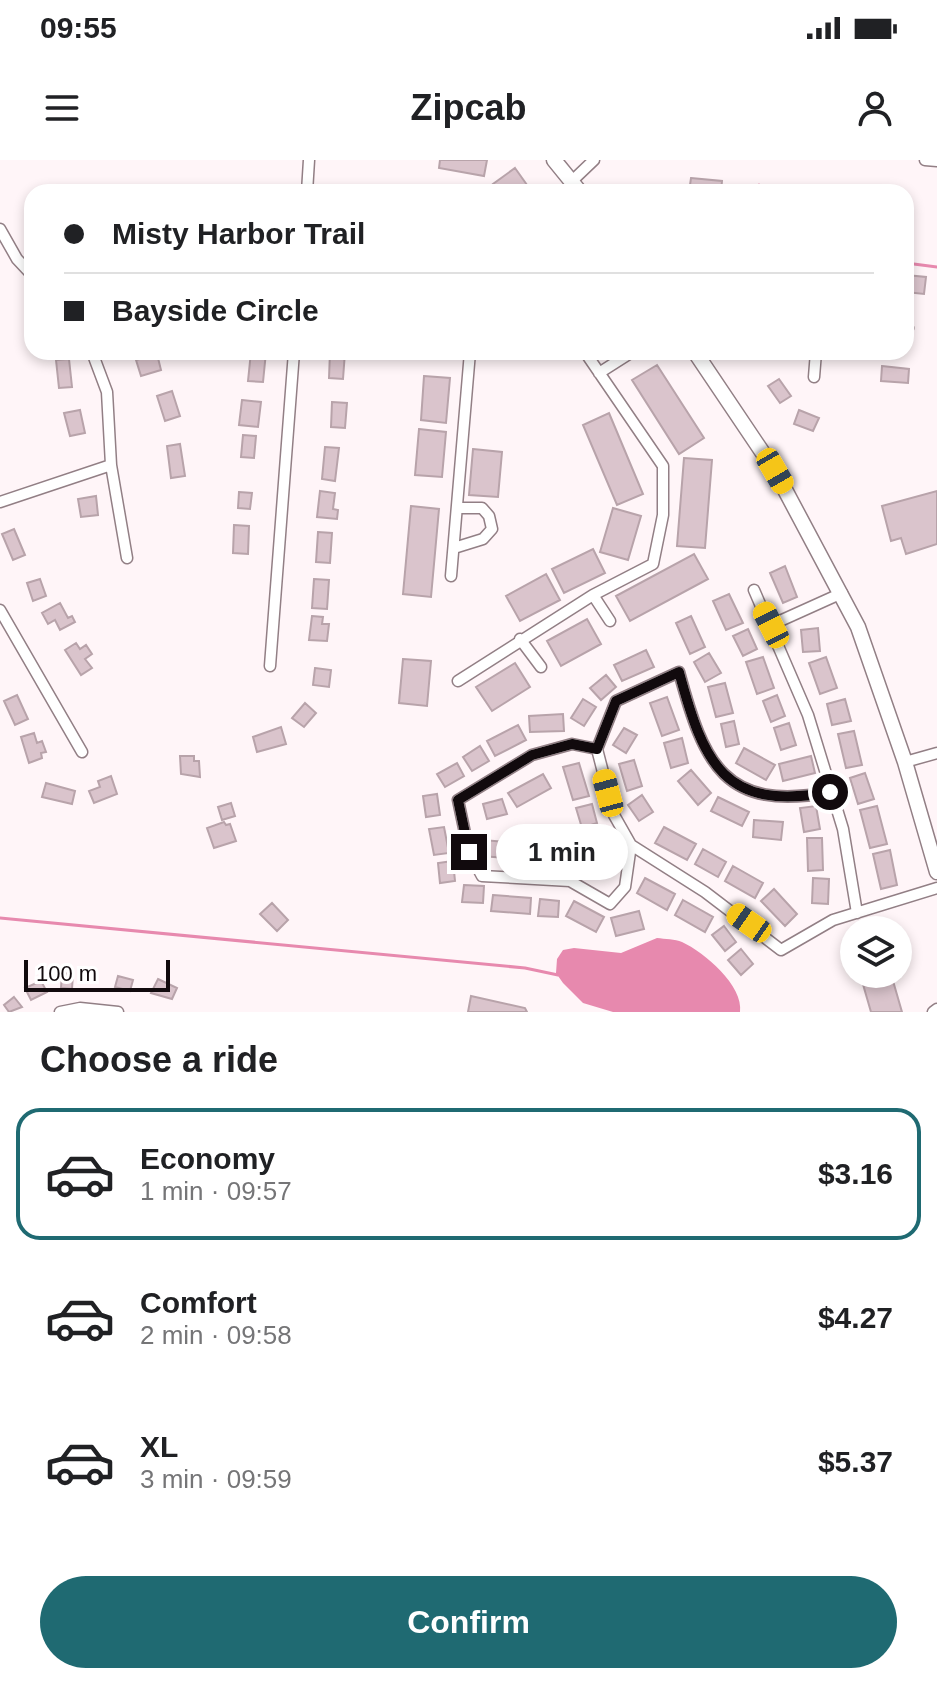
<!DOCTYPE html>
<meta charset="utf-8">
<style>
body{margin:0;font-family:Arial,sans-serif;background:#f6f6f6;color:#202124;height:100vh;display:flex;flex-direction:column;font-size:30px;white-space:nowrap}
*{box-sizing:border-box;margin:0}
p{font-size:26px;color:#757577}
.icon{flex:none;width:44px;height:44px;fill:none;stroke:currentColor;stroke-width:2;stroke-linecap:round;stroke-linejoin:round}
.map{position:relative;height:852px;overflow:hidden}
.side{display:flex;flex-direction:column;background:#fff;flex:1}
.side>*{flex:none}
.banner{position:absolute;left:24px;top:24px;width:890px;height:176px;border-radius:24px;box-shadow:0 4px 12px #0003;display:grid;align-content:center;height:176px;padding:0 40px;background:#fff}
.controls{position:absolute;left:840px;top:756px;display:grid;gap:16px}
.controls a{display:grid;place-items:center;width:72px;height:72px;border-radius:50%;background:#fff;box-shadow:0 4px 12px #0003;font-size:40px}
.scale{position:absolute;left:24px;bottom:20px;width:146px;box-sizing:border-box;padding-left:8px;border:4px solid #110a0d;border-top:0;font-size:22px;line-height:28px;white-space:nowrap;color:#110a0d;-webkit-text-stroke:6px #fff;paint-order:stroke}
.end{position:absolute;width:36px;height:36px;margin:-18px;border:10px solid #110a0d;background:#fff;box-shadow:0 0 0 4px #fff}
.from{border-radius:50%}
.bubble{position:absolute;height:56px;border-radius:28px;background:#fff;box-shadow:0 4px 12px #0003;font-size:26px;font-weight:600;line-height:56px;text-align:center}
.car{position:absolute;width:24px;height:48px;margin:-24px -12px;border-radius:10px;box-shadow:0 0 6px 2px #0007;background:linear-gradient(#f5c518 24%,#345 0 40%,#f5c518 0 76%,#345 0 86%,#f5c518 0)}
.banner b{display:flex;align-items:center;gap:28px;height:76px;font-size:30px}
.banner b+b{border-top:2px solid #e0e0e0}
.banner i{width:20px;height:20px;background:#202124}
ul{padding:0;list-style:none}
li{display:flex;align-items:center;gap:24px;height:132px;margin:0 16px 12px;padding:0 24px;border:4px solid transparent;border-radius:24px}
li div{flex:1}
li b{display:block;font-size:30px}
li em{font-style:normal;font-weight:600}
li.selected{border-color:#1f6a72}
li>.icon{width:72px;height:72px;stroke-width:1.5}
h2{padding:0 40px;font-size:36px;line-height:96px}
.action{display:flex;gap:16px;margin-top:auto;padding:16px 40px}
.action a{flex:1;height:92px;border-radius:48px;background:#1f6a72;color:#fff;font-size:32px;font-weight:600;line-height:92px;text-align:center}
.status{display:flex;justify-content:space-between;align-items:center;height:56px;padding:0 40px;background:#fff;direction:ltr}
.status svg{height:22px;fill:currentColor}
header{display:flex;justify-content:space-between;align-items:center;height:104px;padding:0 40px;background:#fff;font-size:36px;font-weight:600}
.map>svg:first-child{display:block}
</style>
<div class="status"><b>09:55</b><svg viewBox="0 0 49 12"><path d="M0 12V9h3v3zM5 12V6h3v6zM10 12V3h3v9zM15 12V0h3v12zM26 1h20v11H26zM47 4h2v5h-2z"/></svg></div>
<header><svg class="icon" aria-label="menu" viewBox="0 0 24 24"><path d="M4 6h16M4 12h16M4 18h16"/></svg>Zipcab<svg class="icon" aria-label="person" viewBox="0 0 24 24"><circle cx="12" cy="8" r="4"/><path d="M4 21q1-7 8-7t8 7"/></svg></header>
<div class="map">
<svg width="937" height="852" viewBox="0 0 937 852">
<rect width="100%" height="100%" fill="#fff5f8"/>
<path fill="#e789ae" d="M657,778C665,779 675,779 682,782C704,792 744,826 740,852H613L583,843L563,823L556,813L557,799L563,790L574,788L621,793Z"/>
<g fill="none" stroke-linecap="round" stroke-linejoin="round">
<path stroke="#e789ae" stroke-width="3" d="M752,29L759,25L773,32
M906,103L937,107
M0,758L525,808L558,815"/>
</g>
<path fill="#dac4cc" stroke="#b8a3aa" stroke-width="2" d="M440,0H487L484,16L439,8Z
M515,8L532,32H499L493,24Z
M691,18L722,21L721,32H689Z
M906,115L926,117L924,134L906,132Z
M251,192H266L263,222L248,221Z
M330,192H345L343,219L329,218Z
M157,194L161,210L141,216L136,200Z
M69,199L72,227L59,228L56,200Z
M657,205L704,278L679,294L632,220Z
M882,206L909,209L908,223L881,221Z
M424,216L450,218L446,263L421,260Z
M779,219L791,236L780,243L768,226Z
M172,231L180,256L165,261L157,236Z
M242,240L261,242L258,267L239,265Z
M332,242L347,243L345,268L331,267Z
M80,250L85,273L70,276L64,253Z
M799,250L819,258L813,271L794,264Z
M609,253L643,334L617,345L583,265Z
M419,269L446,272L442,317L415,315Z
M243,275L256,276L254,298L241,297Z
M180,284L185,316L171,318L167,286Z
M325,287L339,288L335,321L322,319Z
M473,289L502,292L498,337L469,335Z
M684,298L712,300L705,388L677,386Z
M320,331L335,333L333,349L338,350L337,359L317,357Z
M937,331V384L906,394L901,378L891,381L882,346Z
M239,332L252,333L250,349L238,348Z
M96,336L98,355L81,357L78,339Z
M411,346L439,349L431,437L403,434Z
M613,348L641,356L628,400L600,392Z
M234,365L249,366L248,394L233,393Z
M14,369L25,395L13,400L2,374Z
M318,372L332,373L330,403L316,402Z
M593,389L605,413L564,433L552,409Z
M694,394L708,419L630,461L616,436Z
M785,406L797,437L783,443L770,413Z
M546,414L560,440L520,461L506,436Z
M40,419L46,436L33,441L27,423Z
M314,419L329,420L327,449L312,448Z
M729,434L743,463L726,470L713,441Z
M60,443L68,458L72,456L75,462L60,470L55,460L48,464L42,453Z
M312,456L323,457L322,464H329L327,481L309,480Z
M691,456L705,487L690,494L676,463Z
M587,459L601,484L561,506L547,481Z
M818,468L820,491L803,492L801,470Z
M748,469L757,489L743,496L733,476Z
M76,483L80,489L86,485L92,494L85,499L92,508L81,515L65,490Z
M646,490L654,507L622,521L614,505Z
M709,493L721,513L705,522L694,502Z
M763,497L774,528L757,534L746,502Z
M826,497L837,528L820,534L809,503Z
M403,499L431,501L427,546L399,543Z
M515,503L530,527L492,551L476,527Z
M315,508L331,510L329,527L313,525Z
M606,515L616,527L601,540L590,528Z
M725,523L733,553L716,557L708,527Z
M17,535L28,559L15,565L4,541Z
M777,535L785,556L771,562L763,541Z
M667,537L679,570L662,576L650,543Z
M583,539L596,547L584,566L571,558Z
M845,539L851,561L832,565L827,544Z
M305,543L316,553L304,567L292,558Z
M563,554L564,571L530,572L529,556Z
M734,561L739,584L726,587L721,564Z
M789,563L796,585L781,590L774,568Z
M518,565L526,580L495,596L487,581Z
M281,567L286,584L257,592L253,577Z
M624,568L637,575L626,593L613,585Z
M854,571L862,605L846,608L838,574Z
M34,573L37,583L42,581L46,592L41,593L42,598L29,603L21,577Z
M682,578L688,603L671,608L664,583Z
M480,586L489,601L472,611L463,597Z
M744,588L775,605L766,620L736,603Z
M180,596H194V601H199L200,617L181,614Z
M811,596L815,613L783,621L779,604Z
M634,600L642,626L627,631L619,604Z
M457,603L464,616L445,627L437,614Z
M579,603L589,636L573,640L563,607Z
M691,610L711,633L698,645L678,621Z
M865,613L874,639L858,644L850,618Z
M543,614L551,628L517,647L508,633Z
M111,616L117,634L94,643L89,631L100,627L98,621Z
M46,623L75,631L72,644L42,637Z
M437,634L440,655L426,657L423,636Z
M642,635L653,652L639,661L628,645Z
M718,637L749,652L742,666L711,651Z
M502,639L507,654L487,659L483,644Z
M231,643L235,656L222,660L218,647Z
M592,644L597,663L582,668L576,648Z
M816,646L820,669L804,672L800,648Z
M877,646L887,684L870,688L860,650Z
M754,660L783,662L781,680L753,677Z
M224,662L226,665L230,664L236,681L214,688L207,668Z
M444,667L449,693L434,695L429,669Z
M664,667L696,684L687,700L655,683Z
M597,678L612,682L604,715L588,712Z
M807,678H822L823,710L808,711Z
M482,680L521,683L520,699L481,696Z
M529,684L568,687L566,703L527,700Z
M703,689L726,702L718,717L695,704Z
M890,690L897,725L881,729L873,694Z
M453,701L455,721L440,723L438,703Z
M733,706L763,723L755,738L725,721Z
M645,718L675,734L667,750L637,733Z
M813,718L829,719L828,744L812,743Z
M464,725L484,726L483,743L462,742Z
M774,729L797,754L785,766L761,741Z
M493,735L531,738L530,754L491,751Z
M540,739L559,741L558,757L538,756Z
M683,740L713,757L705,772L675,755Z
M574,741L604,757L596,772L566,756Z
M272,743L288,760L277,771L260,754Z
M639,751L644,769L616,776L611,758Z
M724,766L736,782L725,791L712,775Z
M741,789L753,804L741,815L728,800Z
M62,813L73,814L72,829L61,828Z
M860,814H891L902,852H871Z
M118,816L133,820L130,831L115,827Z
M158,819L177,828L172,839L151,833Z
M41,821L47,832L31,840L25,828Z
M471,836L525,848L527,852H468Z
M14,837L22,847L9,852L4,845Z"/>
<g fill="none" stroke-linecap="round" stroke-linejoin="round">
<defs>
<path id="street" d="M925,0L937,1
M572,21L594,0
M307,32L309,0
M0,69L17,99L32,115
M906,167L908,168
M92,192L107,232L111,305L127,398
M599,213L632,192
M814,217L816,192
M0,342L111,305
M454,388L483,379L492,369L489,356L482,348H458
M451,416L470,192
M754,430L808,555L843,669L857,753
M593,435L610,461
M0,450L82,592
M771,465L842,433
M520,479L541,507
M270,506L294,192
M458,521L593,435L653,404L663,355V306L585,192
M597,589L572,584L532,595L458,640L469,692L482,716L570,721L610,744L625,727L631,685
M905,602L937,593
M830,632C724,652 704,604 679,512L616,541L597,589L614,655L631,685L705,732L781,790L833,760L937,728
M60,852L80,848L118,852
M933,852L937,849"/>
<path id="secondary" d="M554,0L580,32
M695,192L775,311L858,467L905,602L937,712"/>
</defs>
<use href="#street" stroke="#927f85" stroke-width="13"/>
<use href="#secondary" stroke="#927f85" stroke-width="17"/>
<use href="#street" stroke="#fff" stroke-width="10"/>
<use href="#secondary" stroke="#fff" stroke-width="14"/>
</g>
<g fill="none" stroke-linecap="round" stroke-linejoin="round">
<path stroke="#110a0d" stroke-width="10" d="M469,692L458,640L532,595L572,584L597,589L616,541L679,512C704,604 724,652 830,632"/>
</g>
</svg>
<div class="controls">
<a><svg class="icon" aria-label="layers" viewBox="0 0 24 24"><path d="M12 4l9 5-9 5-9-5zM3 14l9 5 9-5"/></svg></a>
</div>
<div class="scale">100 m</div>
<i class="end from" style="left:830px;top:632px"></i>
<i class="end" style="left:469px;top:692px"></i>
<div class="bubble" style="left:496px;top:664px;width:132px">1 min</div>
<i class="car" style="left:775px;top:311px;rotate:150deg"></i>
<i class="car" style="left:771px;top:465px;rotate:333deg"></i>
<i class="car" style="left:608px;top:633px;rotate:345deg"></i>
<i class="car" style="left:749px;top:763px;rotate:305deg"></i>
<div class="banner">
<b><i class="from"></i>Misty Harbor Trail</b>
<b><i></i>Bayside Circle</b>
</div>
</div>
<section class="side">
<h2>Choose a ride</h2>
<ul>
<li class="selected"><svg class="icon" aria-label="car" viewBox="0 0 24 24"><path d="M5 17H2v-5l4-1 3-4h7l3 4 3 1v5h-3M9 17h6M6 11h13"/><circle cx="7" cy="17" r="2"/><circle cx="17" cy="17" r="2"/></svg><div><b>Economy</b><p>1 min · 09:57</p></div><em>$3.16</em></li>
<li><svg class="icon" aria-label="car" viewBox="0 0 24 24"><path d="M5 17H2v-5l4-1 3-4h7l3 4 3 1v5h-3M9 17h6M6 11h13"/><circle cx="7" cy="17" r="2"/><circle cx="17" cy="17" r="2"/></svg><div><b>Comfort</b><p>2 min · 09:58</p></div><em>$4.27</em></li>
<li><svg class="icon" aria-label="car" viewBox="0 0 24 24"><path d="M5 17H2v-5l4-1 3-4h7l3 4 3 1v5h-3M9 17h6M6 11h13"/><circle cx="7" cy="17" r="2"/><circle cx="17" cy="17" r="2"/></svg><div><b>XL</b><p>3 min · 09:59</p></div><em>$5.37</em></li>
</ul>
<div class="action"><a>Confirm</a></div>
</section>
